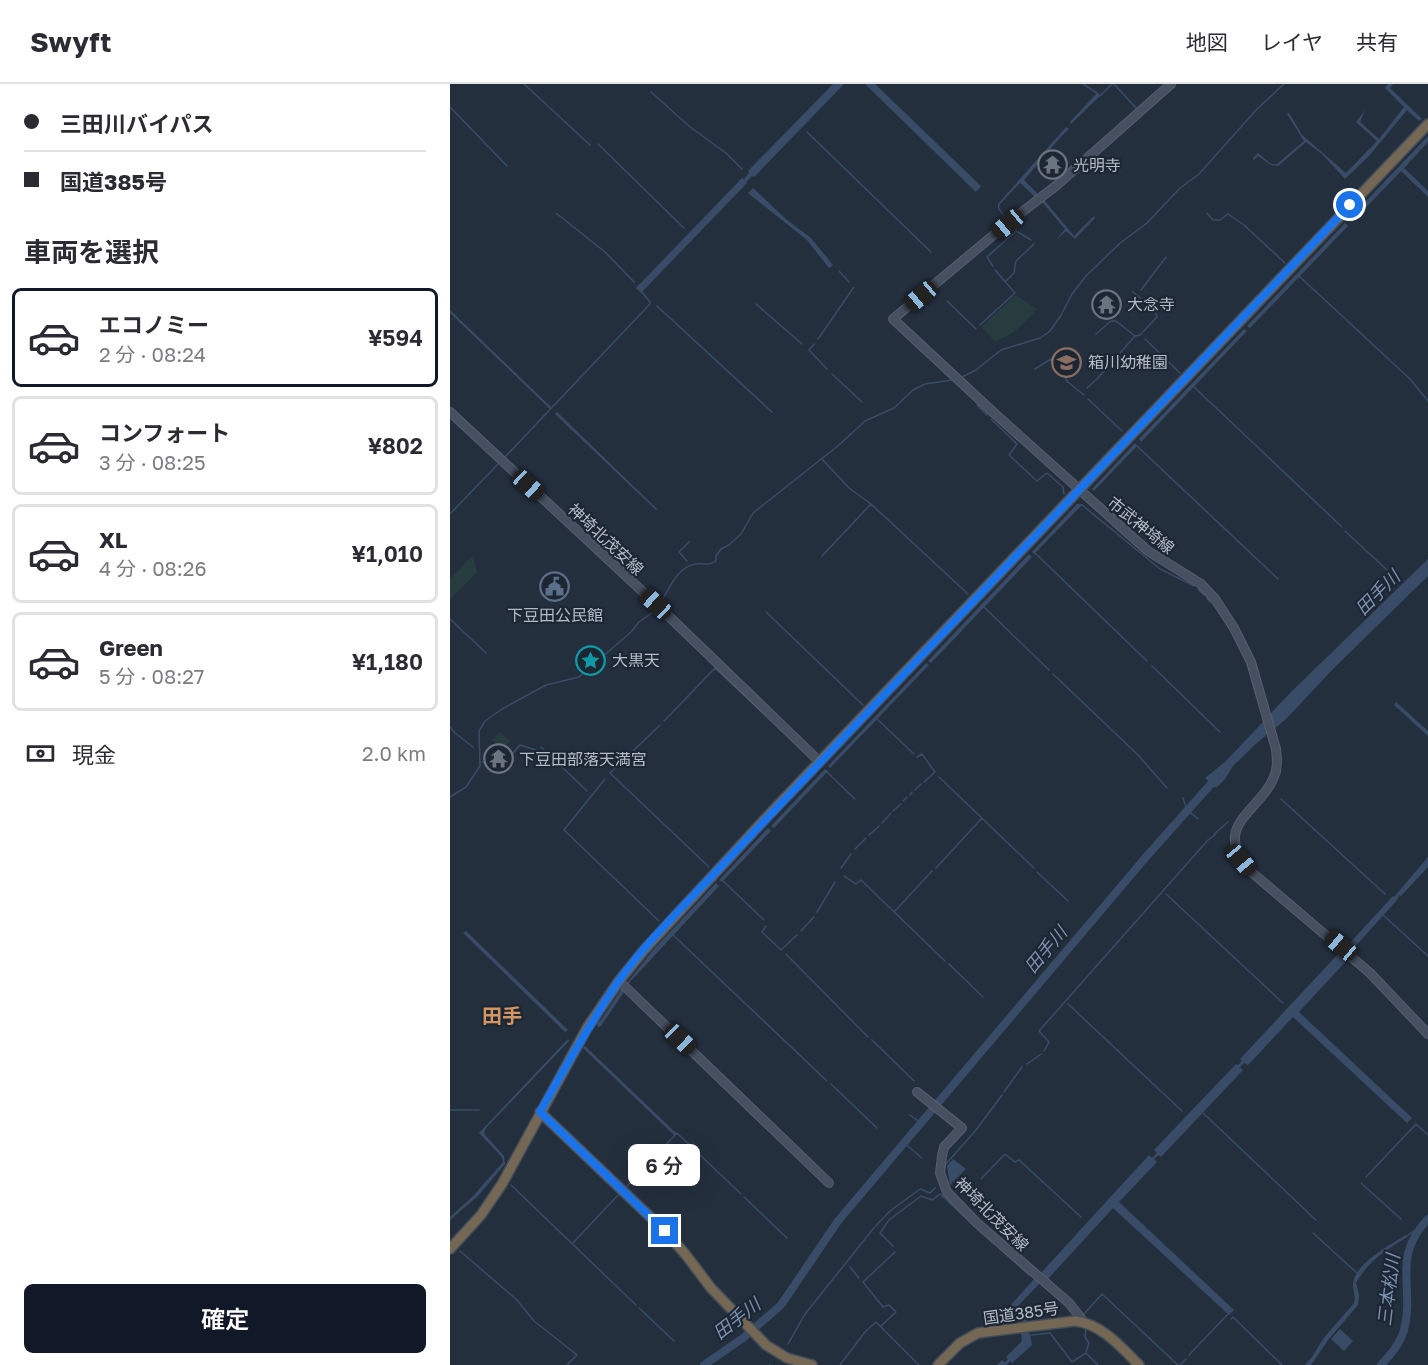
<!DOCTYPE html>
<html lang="ja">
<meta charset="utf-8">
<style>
body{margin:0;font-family:"Golos Text","Noto Sans JP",sans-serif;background:#f7f7f7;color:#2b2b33;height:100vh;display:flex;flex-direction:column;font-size:22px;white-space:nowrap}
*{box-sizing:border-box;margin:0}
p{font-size:20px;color:#7c7c81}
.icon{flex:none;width:33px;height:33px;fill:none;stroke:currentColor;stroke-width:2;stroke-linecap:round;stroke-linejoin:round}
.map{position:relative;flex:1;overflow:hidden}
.details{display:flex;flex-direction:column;background:#fff;width:450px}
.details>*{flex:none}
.guide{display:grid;align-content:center;height:132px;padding:0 24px;background:#fff}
.end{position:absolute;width:27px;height:27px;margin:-14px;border:8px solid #1a73e8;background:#fff;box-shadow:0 0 0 3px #fff}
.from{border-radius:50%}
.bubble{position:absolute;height:42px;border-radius:9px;background:#fff;box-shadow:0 6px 24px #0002;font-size:20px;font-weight:600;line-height:42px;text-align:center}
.car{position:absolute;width:18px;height:36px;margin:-18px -9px;border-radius:8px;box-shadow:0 0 4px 2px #0007;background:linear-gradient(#222 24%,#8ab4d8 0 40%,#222 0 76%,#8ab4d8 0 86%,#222 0)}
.guide b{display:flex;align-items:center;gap:21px;height:57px;font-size:22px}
.guide b+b{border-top:2px solid #e1e1e2}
.guide i{width:15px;height:15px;background:#2b2b33}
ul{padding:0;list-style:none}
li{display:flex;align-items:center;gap:18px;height:99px;margin:0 12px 9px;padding:0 12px;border:3px solid #e1e1e2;border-radius:9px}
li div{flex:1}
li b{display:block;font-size:22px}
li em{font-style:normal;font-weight:600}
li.current{border-color:#111827}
li>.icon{width:54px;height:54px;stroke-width:1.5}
h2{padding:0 24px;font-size:27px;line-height:72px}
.pay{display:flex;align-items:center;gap:15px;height:66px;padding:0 24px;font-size:22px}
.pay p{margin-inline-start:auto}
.button{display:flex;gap:12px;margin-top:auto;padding:12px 24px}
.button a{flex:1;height:69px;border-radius:9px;background:#111827;color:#fff;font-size:24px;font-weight:600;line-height:69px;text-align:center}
header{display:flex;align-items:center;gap:36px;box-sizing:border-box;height:84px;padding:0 30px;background:#fff;border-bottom:2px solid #e1e1e2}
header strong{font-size:28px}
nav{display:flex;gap:33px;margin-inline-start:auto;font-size:21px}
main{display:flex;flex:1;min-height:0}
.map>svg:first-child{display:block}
</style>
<header>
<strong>Swyft</strong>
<nav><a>地図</a><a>レイヤ</a><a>共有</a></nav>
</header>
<main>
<section class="details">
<div class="guide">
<b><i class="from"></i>三田川バイパス</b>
<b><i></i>国道385号</b>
</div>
<h2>車両を選択</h2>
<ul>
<li class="current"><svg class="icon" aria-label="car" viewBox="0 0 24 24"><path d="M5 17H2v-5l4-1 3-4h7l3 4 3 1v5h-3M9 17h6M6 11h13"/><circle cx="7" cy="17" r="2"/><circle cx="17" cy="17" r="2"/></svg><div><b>エコノミー</b><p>2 分 · 08:24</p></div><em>¥594</em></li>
<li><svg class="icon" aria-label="car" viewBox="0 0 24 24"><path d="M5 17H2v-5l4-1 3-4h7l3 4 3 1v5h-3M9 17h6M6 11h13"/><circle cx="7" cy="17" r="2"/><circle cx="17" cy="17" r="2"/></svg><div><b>コンフォート</b><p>3 分 · 08:25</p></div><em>¥802</em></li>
<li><svg class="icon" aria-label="car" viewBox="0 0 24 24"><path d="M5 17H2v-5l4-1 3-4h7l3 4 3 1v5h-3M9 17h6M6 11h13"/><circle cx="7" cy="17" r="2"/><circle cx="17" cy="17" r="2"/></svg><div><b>XL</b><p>4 分 · 08:26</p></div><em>¥1,010</em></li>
<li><svg class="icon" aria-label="car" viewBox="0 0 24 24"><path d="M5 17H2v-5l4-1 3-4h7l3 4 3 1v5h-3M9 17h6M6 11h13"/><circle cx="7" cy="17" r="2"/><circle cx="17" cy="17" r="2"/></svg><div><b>Green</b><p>5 分 · 08:27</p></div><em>¥1,180</em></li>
</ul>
<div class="pay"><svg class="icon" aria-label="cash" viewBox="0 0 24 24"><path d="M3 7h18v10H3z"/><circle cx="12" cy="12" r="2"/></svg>現金<p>2.0 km</p></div>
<div class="button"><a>確定</a></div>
</section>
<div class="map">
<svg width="978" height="1281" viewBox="0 0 978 1281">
<rect width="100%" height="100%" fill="#242f3e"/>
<path fill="#263c3f" d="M566,211L587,225C574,239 563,252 545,257L531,243Z
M23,471L27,488L0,516V495Z
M50,648L60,657L52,665L42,656Z"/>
<path fill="#394c67" d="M383,0H394L304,93L302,92L296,98L297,99L191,209L186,204L292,94L294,95L299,89L298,87Z
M415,0H425L531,102L526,108Z
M938,0H943L940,4L972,35L969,37L957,26L919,72L895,95L872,70L856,58L828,82L821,81L808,72L804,76L803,74L808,69L821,80H827L854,57L837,30L839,29L852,51L896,89L927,57L906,38L915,26L910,38L929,55L954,23L935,4Z
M647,9L651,11L621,40L620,38Z
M616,43L619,45C602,61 590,78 574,96L588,110L585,113L570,99L550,120L549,124L557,135H556L548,125V120Z
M978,52V58L954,84L978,107V113L951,87L902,138L899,135Z
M303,104L337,136L361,154L383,181L379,184L357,156L298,109Z
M594,116L624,152L644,132L645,134L625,155L616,147L606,156L615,145L592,118Z
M895,139L898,142L800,244L797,242Z
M0,226L101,323L100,325L0,229Z
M794,245L797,247L691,358L689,355Z
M107,328L207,425L206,426L105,330Z
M685,359L687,362L644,407L642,405Z
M627,420H633L584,470L582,468Z
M579,470L582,473L481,579L478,577Z
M978,475V492L884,584L835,636L808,658L783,682L775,695L766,704L755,694L776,677L840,609Z
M476,579L479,581L380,684L378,682Z
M946,618L978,647V652L944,621Z
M375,685L378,687L324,744L321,742Z
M318,744L321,747L272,798L269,796Z
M978,773V783L951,812L949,811L947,816L903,865L898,861L943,812L944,813Z
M266,799L269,802L178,900L177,899L203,866Z
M16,847L118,946L115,948L13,849Z
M889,869L897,876L849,928L962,1034L957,1039L843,933L798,981L794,979L790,983L793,986L711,1073L709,1071L704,1075L707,1078L669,1118L784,1226L779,1231L663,1124L597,1196L590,1190L699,1071L702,1074L707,1069L704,1066L786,980L788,981L792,977L790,975Z
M171,906L174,908L151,942L148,943L147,939L151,936Z
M118,955L119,957L36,1044L34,1048L36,1052L54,1072L55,1080L28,1112L0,1136V1133L23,1112L53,1078L52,1073L29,1049Z
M135,962L227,1050L225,1052L133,964Z
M503,1075L516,1085L500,1101L497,1082Z
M956,1151L957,1153C935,1167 919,1176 906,1199L909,1211L908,1221L878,1256L861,1281H855L862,1273L873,1255L904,1219C906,1212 903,1206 903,1200C905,1179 940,1161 956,1151Z
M585,1194L590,1199L567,1223L578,1238L574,1240L570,1239L560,1222Z
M890,1245L903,1257L894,1267L881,1255Z
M576,1247L580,1250L582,1261L562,1279L560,1277L557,1281H547L552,1276L555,1278L558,1275L556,1273L572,1257L571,1249Z"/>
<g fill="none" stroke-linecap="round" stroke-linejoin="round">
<path stroke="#394c67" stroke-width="1.5" d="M74,0L140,61
M633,0L647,9
M664,0L687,25
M201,8L240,43L276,69L292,85
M651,11L662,0
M0,23L57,82
M357,48L481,168
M148,60L234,144
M106,129L155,168L184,198
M757,129L763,136H770L778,130L794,141L835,179
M566,147L581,156
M543,182L537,173L566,147V145
M389,187L399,198
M849,192L960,295L978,317
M556,197L564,189L566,177L584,160
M691,206L716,173
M497,217L526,245
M306,220L352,260
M207,222L322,328
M530,241L565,209L545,186
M646,250L661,237H666L685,252
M368,255L404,203
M695,255L730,289
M364,260L359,266L377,285
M585,285L601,275L618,298L634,311
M382,290L412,318
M512,293L526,286L551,266L590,254L599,248L610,233L622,210L636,192L669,160L697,139L729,105L749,90L807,25L834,0
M744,303L892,443
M637,304L647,295L685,252L690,251L707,233L705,226L683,208
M638,315L672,347
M527,321L537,331
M541,335L567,360L559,371L587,397L597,389L613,403L614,410
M687,362L828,495
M55,373L200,220V218L191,207
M372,375L399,404L421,420L518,510
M632,421L710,485L744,502
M0,430L49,379
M895,447L937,486
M585,469L697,577
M372,472L421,420
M237,477L229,468L239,458
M748,505L754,511
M757,514L760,518
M211,518C219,505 228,481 247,480C254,479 259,482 266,477V472L271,465L279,461L291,450L303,429L389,361L415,337L444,324L463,306L475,300L502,296
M534,523L599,586
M316,528L413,621
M0,535L36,569
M702,582L770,648
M603,590L688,671L717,704
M427,635L464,670
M214,637L265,584L340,654
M210,641L160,689L259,783
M0,643L5,649L23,663
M91,663L137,707
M467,673L472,670L485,688L474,698
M32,678L50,684L70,661L86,666
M377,688L405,715
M489,693L584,784
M155,695L114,746L209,837
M465,706L471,700
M460,711L462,708
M0,713L16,703L30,682L29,647L35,637L52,625L96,601L129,593L181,548L189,538L206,526
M733,714L737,726L748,735
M831,715L935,810
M453,717L457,713
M443,727L451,720
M432,739L441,729
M764,750L778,738
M419,751L429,742
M405,765L416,754
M391,784L401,770
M486,784L532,734
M587,788L618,817
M394,792L406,800L411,796L495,877
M273,797L314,836
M716,810L833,919
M445,827L482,787
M367,828L385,798
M932,830L978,872
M316,842L312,848L331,866L347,851
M351,847L364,833
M223,851L377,997
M336,870L418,953
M499,880L533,913
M618,920L732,1027
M422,956L464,997
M594,967L599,958L589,947L758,756L765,751
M577,980L591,970
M381,1000L427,1044
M554,1008L572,983
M0,1026H29
M753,1029L866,1136
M460,1031L471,1039
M454,1059L472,1074
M495,1081L526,1046L552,1011
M916,1093L966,1040L978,1051
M531,1095L555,1070L565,1078L569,1076L631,1133
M911,1099L951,1135
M61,1101L186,1221
M177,1102L227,1049L291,1110
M517,1112L526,1103
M294,1113L337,1154
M863,1149L907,1189
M957,1152L975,1138
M123,1159L169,1110
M443,1162L430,1149L439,1136L471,1112L482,1116L490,1110L544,1160
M549,1164L579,1191
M10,1167L67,1216L84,1237L127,1271L117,1281
M400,1183L409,1194
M189,1224L224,1257
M633,1231L652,1210L728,1281
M781,1235L783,1233L832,1281
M431,1242L446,1228L439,1221L433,1223L413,1198L445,1168
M636,1244L635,1253L639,1259L636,1268
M581,1251L600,1249L622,1278L636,1269L648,1281
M338,1260L355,1230L423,1145L440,1127L470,1105L480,1109L485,1104
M739,1271L778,1230
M319,1281H320
M390,1281L415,1248L426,1238L469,1281
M730,1281L736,1275"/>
<path stroke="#394c67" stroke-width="8" d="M254,1281L293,1254L331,1221L388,1137L696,773L769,691
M931,1281C940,1271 950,1260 954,1246C965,1204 941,1173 978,1135"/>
<defs>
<path id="secondary" d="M721,0L607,101L558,139L443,235L543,328L698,467L751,500L765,515L784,544L801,578L826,665C827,675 828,684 824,693C810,728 761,740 799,786L920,889L978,950
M0,328L206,520L370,678
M169,897L379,1099
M467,1008L512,1044L494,1063L492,1072L490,1089L497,1108L527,1139L619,1219L634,1238"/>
<path id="highway" d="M90,1028L215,1147L236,1171L261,1204L316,1261L337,1274L362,1281
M0,1165L31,1131L52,1100L137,944L169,897L194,866L314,736L978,40
M488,1281L510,1259L528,1249L625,1237C652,1240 671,1263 689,1281"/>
</defs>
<use href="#secondary" stroke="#565f6c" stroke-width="10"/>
<use href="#highway" stroke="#434c59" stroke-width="12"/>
<use href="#secondary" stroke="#465061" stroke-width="8"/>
<use href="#highway" stroke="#746855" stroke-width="9"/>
</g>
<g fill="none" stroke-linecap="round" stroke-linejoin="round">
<path stroke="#1a73e8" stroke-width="8" d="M215,1147L90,1028C115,984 139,940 168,898C195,860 230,826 262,792L900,121"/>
</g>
<defs>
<symbol id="temple-ring" viewBox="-11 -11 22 22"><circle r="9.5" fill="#1d2633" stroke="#6b7280" stroke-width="1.5"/><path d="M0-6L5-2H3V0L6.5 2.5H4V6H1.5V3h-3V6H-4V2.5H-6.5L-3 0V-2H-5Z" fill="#6b7280"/></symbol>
<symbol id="school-ring" viewBox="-11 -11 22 22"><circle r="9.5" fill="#1d2633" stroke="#8d6e63" stroke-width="1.5"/><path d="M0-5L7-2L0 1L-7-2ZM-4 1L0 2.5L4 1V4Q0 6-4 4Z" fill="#8d6e63"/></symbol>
<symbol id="civic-ring" viewBox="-11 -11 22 22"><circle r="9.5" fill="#1d2633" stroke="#5c6f8a" stroke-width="1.5"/><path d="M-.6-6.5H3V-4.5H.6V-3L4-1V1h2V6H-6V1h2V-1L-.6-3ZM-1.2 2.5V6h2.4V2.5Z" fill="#5c6f8a"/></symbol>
<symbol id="sight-ring" viewBox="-11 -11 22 22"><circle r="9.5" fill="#1d2633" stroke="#0f9aa8" stroke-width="1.5"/><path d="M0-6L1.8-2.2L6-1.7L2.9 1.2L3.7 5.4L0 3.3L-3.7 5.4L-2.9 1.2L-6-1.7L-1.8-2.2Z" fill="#0f9aa8"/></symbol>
</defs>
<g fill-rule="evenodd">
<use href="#temple-ring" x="586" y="64" width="33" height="33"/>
<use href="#temple-ring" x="640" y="204" width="33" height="33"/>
<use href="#school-ring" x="600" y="262" width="33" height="33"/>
<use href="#civic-ring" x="88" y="486" width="33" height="33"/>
<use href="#sight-ring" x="124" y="560" width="33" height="33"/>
<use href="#temple-ring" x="32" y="658" width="33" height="33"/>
</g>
<g text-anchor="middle" stroke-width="4.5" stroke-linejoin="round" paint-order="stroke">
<g font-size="16" fill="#b4bcc9" stroke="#1d2633" text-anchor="start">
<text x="623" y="87">光明寺</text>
<text x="677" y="226">大念寺</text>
<text x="638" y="284">箱川幼稚園</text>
<text x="105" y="537" text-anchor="middle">下豆田公民館</text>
<text x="162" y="582">大黒天</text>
<text x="69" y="681">下豆田部落天満宮</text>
</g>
<g font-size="16" fill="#b4bcc9" stroke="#1d2633">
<text transform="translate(691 441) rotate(39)" y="6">市武神埼線</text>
<text transform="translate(156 455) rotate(43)" y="6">神埼北茂安線</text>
<text transform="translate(542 1130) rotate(45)" y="6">神埼北茂安線</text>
<text transform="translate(571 1229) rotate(-8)" y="6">国道385号</text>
</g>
<g font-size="18" font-style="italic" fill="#7c92b1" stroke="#1d2633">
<text transform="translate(928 509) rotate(-45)" y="6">田手川</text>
<text transform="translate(596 866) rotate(-50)" y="6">田手川</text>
<text transform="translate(939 1206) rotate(-83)" y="6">三本松川</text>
<text transform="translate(287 1235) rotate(-38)" y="6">田手川</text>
</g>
<g font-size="20" font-weight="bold" fill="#d59563" stroke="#1d2633">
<text x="52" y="939">田手</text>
</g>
</g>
</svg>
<i class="end from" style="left:900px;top:121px"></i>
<i class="end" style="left:215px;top:1147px"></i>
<div class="bubble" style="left:178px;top:1060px;width:72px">6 分</div>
<i class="car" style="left:558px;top:140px;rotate:230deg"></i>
<i class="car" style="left:471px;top:212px;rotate:230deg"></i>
<i class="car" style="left:78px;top:401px;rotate:133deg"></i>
<i class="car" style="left:206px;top:520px;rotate:313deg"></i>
<i class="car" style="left:791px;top:776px;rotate:140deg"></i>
<i class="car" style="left:891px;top:862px;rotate:310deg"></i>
<i class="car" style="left:230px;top:955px;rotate:134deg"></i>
</div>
</main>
